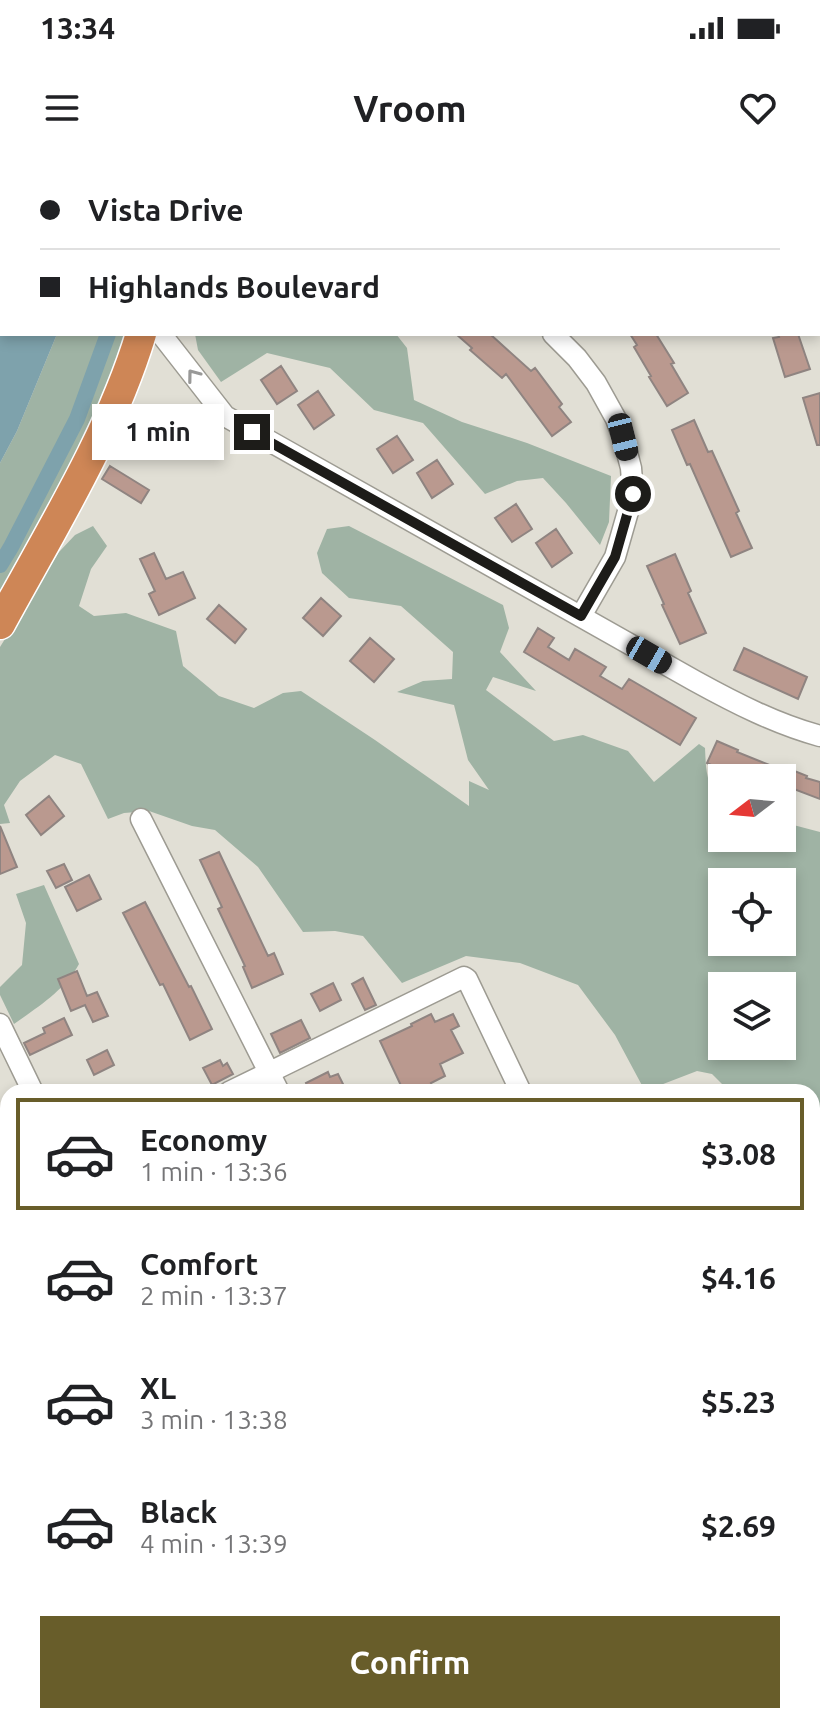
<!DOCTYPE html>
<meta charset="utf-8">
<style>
body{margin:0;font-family:Ubuntu,sans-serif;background:#f2f2f2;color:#202124;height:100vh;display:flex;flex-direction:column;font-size:30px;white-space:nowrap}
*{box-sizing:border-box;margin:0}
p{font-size:26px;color:#757577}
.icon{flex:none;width:44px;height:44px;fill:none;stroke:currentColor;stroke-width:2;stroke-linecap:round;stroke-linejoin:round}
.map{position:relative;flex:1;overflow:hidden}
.sheet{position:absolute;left:0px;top:924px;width:820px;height:640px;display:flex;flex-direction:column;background:#fff;border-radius:24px 24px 0 0;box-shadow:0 4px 12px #0003}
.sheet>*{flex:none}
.guide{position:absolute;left:0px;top:0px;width:820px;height:176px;box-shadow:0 4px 12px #0003;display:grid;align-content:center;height:176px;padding:0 40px;background:#fff}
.needle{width:52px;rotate:254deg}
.tools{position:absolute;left:708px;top:604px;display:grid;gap:16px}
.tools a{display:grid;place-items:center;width:88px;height:88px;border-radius:0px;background:#fff;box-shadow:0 4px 12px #0003;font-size:40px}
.end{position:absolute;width:36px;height:36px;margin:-18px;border:10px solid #1d1c19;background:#fff;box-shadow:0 0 0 4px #fff}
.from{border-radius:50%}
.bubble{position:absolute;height:56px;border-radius:0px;background:#fff;box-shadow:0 4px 12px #0003;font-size:26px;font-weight:700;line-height:56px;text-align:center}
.car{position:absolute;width:24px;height:48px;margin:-24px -12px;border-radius:10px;box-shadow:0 0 6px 2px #0007;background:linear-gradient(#222 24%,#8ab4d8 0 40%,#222 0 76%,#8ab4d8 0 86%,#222 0)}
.guide b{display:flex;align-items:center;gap:28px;height:76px;font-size:30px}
.guide b+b{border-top:2px solid #e0e0e0}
.guide i{width:20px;height:20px;background:#202124}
ul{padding:14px 0 0;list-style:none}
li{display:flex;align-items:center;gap:24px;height:112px;margin:0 16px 12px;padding:0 24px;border:4px solid transparent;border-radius:0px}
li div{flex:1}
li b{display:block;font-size:30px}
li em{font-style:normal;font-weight:700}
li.on{border-color:#685d2a}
li>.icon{width:72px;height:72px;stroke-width:1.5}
.primary-button{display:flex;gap:16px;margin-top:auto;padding:16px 40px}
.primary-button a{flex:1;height:92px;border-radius:0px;background:#685d2a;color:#fff;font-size:32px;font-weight:700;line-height:92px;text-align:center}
.status{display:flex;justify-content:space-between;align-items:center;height:56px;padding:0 40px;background:#fff;direction:ltr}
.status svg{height:22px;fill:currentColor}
header{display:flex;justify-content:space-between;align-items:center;height:104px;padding:0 40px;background:#fff;font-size:36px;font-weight:700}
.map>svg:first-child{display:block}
</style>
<div class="status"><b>13:34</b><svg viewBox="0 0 49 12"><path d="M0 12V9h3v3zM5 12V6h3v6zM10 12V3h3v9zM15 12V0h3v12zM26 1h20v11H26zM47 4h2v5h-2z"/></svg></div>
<header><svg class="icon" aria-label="menu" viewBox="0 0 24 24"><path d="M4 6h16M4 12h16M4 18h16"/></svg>Vroom<svg class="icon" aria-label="heart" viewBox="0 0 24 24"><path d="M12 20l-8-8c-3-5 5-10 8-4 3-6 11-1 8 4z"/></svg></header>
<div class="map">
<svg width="820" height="1564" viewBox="0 0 820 1564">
<rect width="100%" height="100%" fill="#e1dfd5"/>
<path fill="#9fb3a4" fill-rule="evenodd" d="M57,174H131L90,280L0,445V303L17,271Z
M195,174H396L407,188L414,240L462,262L527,283L611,316L609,362L600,385L566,343L543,318L517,321L485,334L423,263L374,250L330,208L267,193L221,222L198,190Z
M93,366L107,386L91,409L79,446L94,456L126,453L176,471L183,506L219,536L254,548L283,533L301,531L375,580L469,646V621L489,630L468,600L454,545L397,532L423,521L452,519L453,492L401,446L349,438L322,413L317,393L327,369L349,366L503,445L509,468L500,492L536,531L493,517L486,530L554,581L583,575L628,591L654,622L699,584L705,588C706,607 705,626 722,638V678H782V662L820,672V1047L812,1051V932H730L712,914L697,911L645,931L615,875L578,825L520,803L466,796L402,823L363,776L335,771L303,772L258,707L215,670L192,666L149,651L124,653L108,659L81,604L55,595L20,621L4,645L10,663L0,664V487L59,392L75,375ZM722,722H782V782H722ZM722,826H782V886H722Z
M44,725L79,804C65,830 38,847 14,864L0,835V827L22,805L26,763L16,734Z"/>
<path fill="#7ea2ac" d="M0,0H104V2H2V174H57L17,271L0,303Z"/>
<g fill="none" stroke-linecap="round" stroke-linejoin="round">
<path stroke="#7ea2ac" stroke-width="16" d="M156,2L157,0
M0,405L11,387L77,259L108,174"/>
</g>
<path fill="#ba998f" stroke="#8f8481" stroke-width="2" d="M456,174H490L531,211L535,208L562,244L559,247L571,262L552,276L506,214L502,218L470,190L472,188Z
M630,174H656L674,203L671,204L688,233L667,246L649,217L651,216L634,187L637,185Z
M778,174H798L810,209L785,217L773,178L779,177Z
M281,206L297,231L277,244L261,220Z
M318,231L334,255L314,269L298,245Z
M820,233V285H817L803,238Z
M694,260L708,292L712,291L739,351L736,353L752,388L731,397L690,304L687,305L672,270Z
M397,276L413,300L393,313L377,289Z
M437,300L453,324L432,338L417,313Z
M110,306L149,330L141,343L102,319Z
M516,344L532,369L512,382L495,358Z
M556,369L572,393L552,407L536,383Z
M154,393L166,419L183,412L195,438L159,455L149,434L155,431L140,399Z
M675,394L691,431L688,433L706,473L680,484L662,445L664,444L647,406Z
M321,438L341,456L323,476L303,458Z
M219,445L246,469L235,483L207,459Z
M538,468L554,478L548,487L569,500L575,489L606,507L600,516L622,529L629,519L696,558L680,585L524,492Z
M370,478L394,499L374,522L350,501Z
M744,488L807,517L798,539L734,510Z
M717,581L738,590L737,592L782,610V606L807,616L806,618L820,622V639L794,629L791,636L782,632V618H738L707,603Z
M49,636L64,656L41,675L26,655Z
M0,666L17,707L0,714Z
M219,692L268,796L274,793L283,814L252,828L243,807L245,806L218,749L222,747L200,700Z
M64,704L72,720L56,728L47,711Z
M89,715L101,739L77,751L65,727Z
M145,742L189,827L191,826L212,869L190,880L163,824L160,825L123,753Z
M77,811L87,836L97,832L108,856L93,862L85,845L71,851L58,819Z
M363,818L376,845L365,850L352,824Z
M333,823L341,840L320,851L311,834Z
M431,854L435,862L453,854L459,866L451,870L463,893L440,904L445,916L431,923L436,932H404L380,881L412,866L411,864Z
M64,858L72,875L30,895L24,883L45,873L43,868Z
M301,860L310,878L280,893L271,874Z
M107,890L114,905L94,915L87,900Z
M220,900L223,906L227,903L233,914L212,925L203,908Z
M328,912L330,917L338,914L344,926L332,932H310L306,923Z"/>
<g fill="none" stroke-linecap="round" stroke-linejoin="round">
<defs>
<path id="minor" d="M424,2V0
M161,174L225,256L695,521C735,543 776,564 820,576
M553,174L577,198L596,223L616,259L623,277L631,308L633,334L615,397L581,456
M99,277L186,257L225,256
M141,659L279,932
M0,864L33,932
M229,932L464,817L467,819L521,932
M0,1044L8,1040
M812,1071L820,1067
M812,1246L820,1242
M0,1374L8,1387
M96,1556L100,1564
M341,1556L345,1564
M581,1556L585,1564
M784,1556L788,1564
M812,1564L820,1561"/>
<path id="highway" d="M189,2L190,0
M0,464C51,370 110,276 141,174"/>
</defs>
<use href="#minor" stroke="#9d9b92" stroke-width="23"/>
<use href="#highway" stroke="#fff" stroke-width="33"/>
<use href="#minor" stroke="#fff" stroke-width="20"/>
<use href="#highway" stroke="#ce8656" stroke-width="30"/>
</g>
<defs><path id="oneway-chevron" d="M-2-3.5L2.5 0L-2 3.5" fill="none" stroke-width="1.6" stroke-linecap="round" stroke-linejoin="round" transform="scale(2)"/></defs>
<use stroke="#999998" href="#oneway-chevron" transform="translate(193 215) rotate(-127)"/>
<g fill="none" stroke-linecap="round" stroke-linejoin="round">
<path stroke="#1d1c19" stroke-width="10" d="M252,272L581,456L615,397L633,334"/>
</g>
</svg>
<div class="tools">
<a><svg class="needle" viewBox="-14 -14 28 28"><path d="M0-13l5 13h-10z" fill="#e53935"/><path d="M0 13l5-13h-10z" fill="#757577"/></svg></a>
<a><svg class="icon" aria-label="locate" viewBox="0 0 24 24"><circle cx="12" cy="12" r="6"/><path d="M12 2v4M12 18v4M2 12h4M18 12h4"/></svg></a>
<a><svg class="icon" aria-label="layers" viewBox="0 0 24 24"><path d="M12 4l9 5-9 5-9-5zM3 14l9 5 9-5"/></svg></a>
</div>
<i class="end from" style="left:633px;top:334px"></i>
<i class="end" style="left:252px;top:272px"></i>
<div class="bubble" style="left:92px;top:244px;width:132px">1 min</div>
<i class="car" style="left:623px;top:277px;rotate:166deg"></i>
<i class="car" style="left:649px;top:495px;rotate:120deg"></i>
<div class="guide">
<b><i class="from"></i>Vista Drive</b>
<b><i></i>Highlands Boulevard</b>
</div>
<section class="sheet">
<ul>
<li class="on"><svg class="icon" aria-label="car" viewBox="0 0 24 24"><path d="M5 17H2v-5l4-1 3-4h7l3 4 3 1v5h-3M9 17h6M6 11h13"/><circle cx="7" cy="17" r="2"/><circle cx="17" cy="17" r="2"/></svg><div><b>Economy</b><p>1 min · 13:36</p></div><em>$3.08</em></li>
<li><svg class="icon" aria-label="car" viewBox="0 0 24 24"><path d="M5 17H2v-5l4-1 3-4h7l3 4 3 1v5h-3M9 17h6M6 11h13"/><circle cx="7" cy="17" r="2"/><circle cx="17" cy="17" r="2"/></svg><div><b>Comfort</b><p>2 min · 13:37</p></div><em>$4.16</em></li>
<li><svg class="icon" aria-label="car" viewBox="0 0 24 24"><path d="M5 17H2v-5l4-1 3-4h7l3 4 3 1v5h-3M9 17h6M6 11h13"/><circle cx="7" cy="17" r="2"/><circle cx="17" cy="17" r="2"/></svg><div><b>XL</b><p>3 min · 13:38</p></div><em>$5.23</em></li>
<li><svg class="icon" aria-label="car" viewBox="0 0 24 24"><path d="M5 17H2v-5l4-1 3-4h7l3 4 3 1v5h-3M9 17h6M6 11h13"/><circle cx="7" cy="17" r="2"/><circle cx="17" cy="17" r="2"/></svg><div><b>Black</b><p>4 min · 13:39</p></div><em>$2.69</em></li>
</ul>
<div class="primary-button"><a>Confirm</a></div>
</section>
</div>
